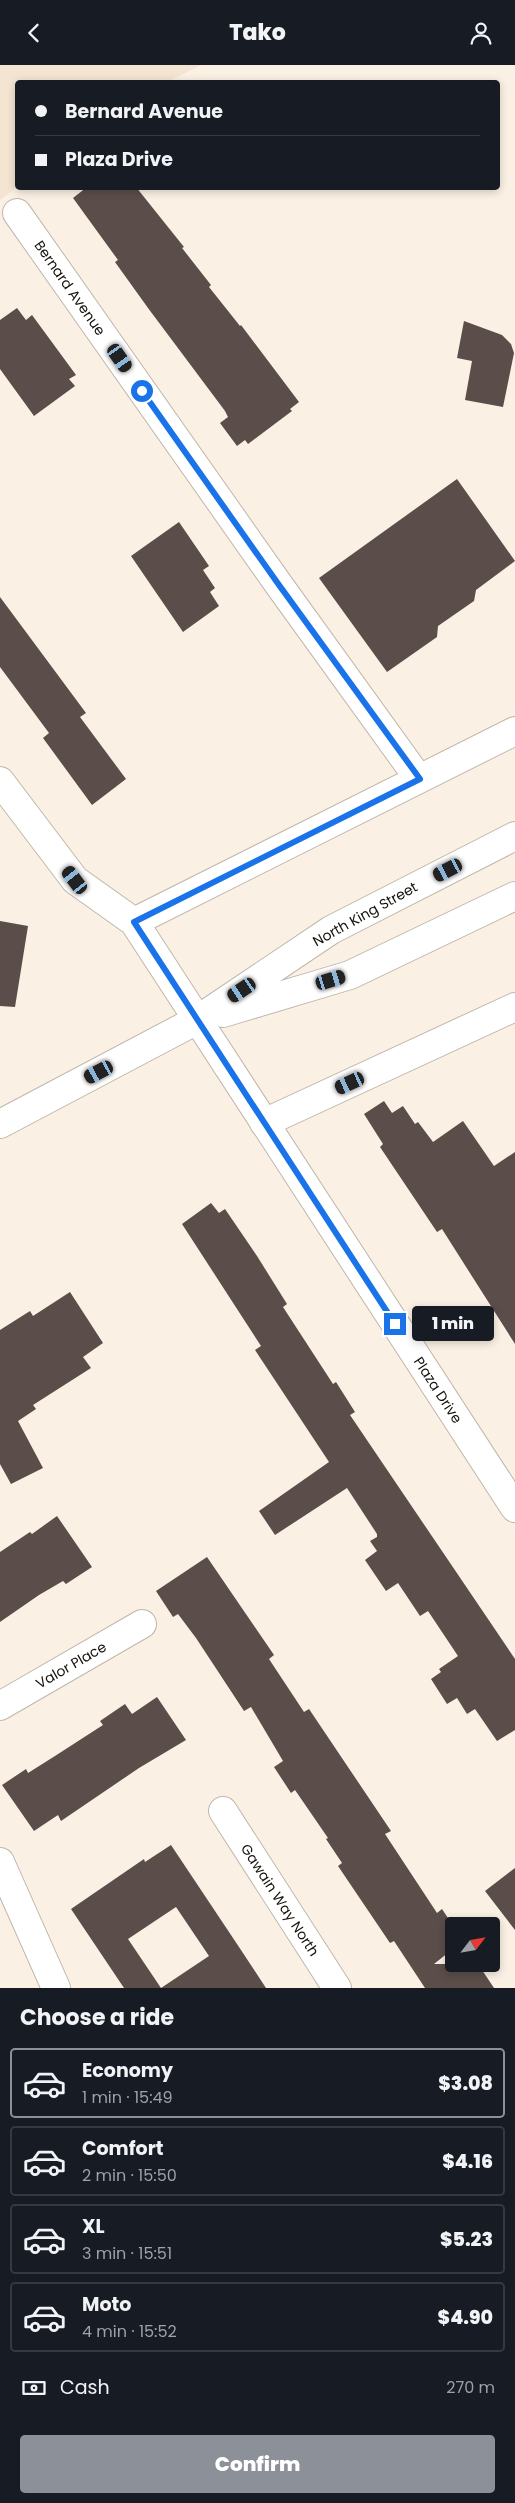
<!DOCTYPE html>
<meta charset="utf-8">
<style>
body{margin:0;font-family:Poppins,sans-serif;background:#242831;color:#f1f3f6;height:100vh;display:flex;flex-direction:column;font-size:19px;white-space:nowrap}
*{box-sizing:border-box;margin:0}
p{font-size:16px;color:#9ea1a6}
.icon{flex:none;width:28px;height:28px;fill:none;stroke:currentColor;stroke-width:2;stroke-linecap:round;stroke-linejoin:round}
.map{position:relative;height:1923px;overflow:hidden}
.details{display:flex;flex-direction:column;background:#171b24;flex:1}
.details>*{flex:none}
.hud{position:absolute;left:15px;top:15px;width:485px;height:110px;border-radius:5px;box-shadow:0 2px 8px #0003;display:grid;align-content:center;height:110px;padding:0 20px;background:#171b24}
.needle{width:32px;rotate:59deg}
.fabs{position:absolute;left:445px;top:1852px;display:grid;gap:10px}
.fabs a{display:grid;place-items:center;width:55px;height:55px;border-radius:5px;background:#171b24;box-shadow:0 2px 8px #0003;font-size:25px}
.end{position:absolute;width:22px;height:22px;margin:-11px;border:6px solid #1a73e8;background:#fff;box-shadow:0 0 0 2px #fff}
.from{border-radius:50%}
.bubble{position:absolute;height:35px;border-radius:5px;background:#171b24;box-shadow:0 2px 8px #0003;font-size:16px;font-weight:800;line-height:35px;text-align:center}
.car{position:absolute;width:15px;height:30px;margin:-15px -8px;border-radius:6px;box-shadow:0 0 4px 1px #0007;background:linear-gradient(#222 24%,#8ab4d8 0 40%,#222 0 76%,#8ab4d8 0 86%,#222 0)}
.hud b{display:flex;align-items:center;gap:18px;height:48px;font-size:19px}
.hud b+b{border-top:1px solid #363941}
.hud i{width:12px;height:12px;background:#f1f3f6}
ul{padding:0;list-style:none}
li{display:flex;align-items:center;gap:15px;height:70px;margin:0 10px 8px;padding:0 10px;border:2px solid #363941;border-radius:5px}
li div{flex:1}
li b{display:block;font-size:19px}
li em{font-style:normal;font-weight:800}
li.current{border-color:#8c9099}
li>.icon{width:45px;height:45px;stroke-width:1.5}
h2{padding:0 20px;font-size:22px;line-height:60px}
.pay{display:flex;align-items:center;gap:12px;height:55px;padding:0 20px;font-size:19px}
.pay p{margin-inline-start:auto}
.button{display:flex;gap:10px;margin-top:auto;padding:10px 20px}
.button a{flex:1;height:58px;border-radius:5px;background:#8c9099;color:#fff;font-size:20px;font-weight:800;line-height:58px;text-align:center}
header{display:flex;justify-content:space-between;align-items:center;height:65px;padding:0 20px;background:#171b24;font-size:22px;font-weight:800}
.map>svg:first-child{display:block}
</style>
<header><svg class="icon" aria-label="back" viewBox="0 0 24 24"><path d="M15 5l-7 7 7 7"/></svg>Tako<svg class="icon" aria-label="person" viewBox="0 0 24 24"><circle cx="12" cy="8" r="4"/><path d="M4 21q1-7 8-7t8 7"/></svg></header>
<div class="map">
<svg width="515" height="1923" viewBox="0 0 515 1923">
<rect width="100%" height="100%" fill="#faf0e3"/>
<path fill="#f3e5d2" d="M0,0H201L167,17L18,18L17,122L0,135Z"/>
<path fill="#5b4d49" d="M87,122H136L184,182L182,183L211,220L209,222L240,261L241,260L299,337L290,344L292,346L248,379L245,375L237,381L220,358L228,352L225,346L148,243L115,197L118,195L73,133Z
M17,243L26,255L32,250L76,310L69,314L75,321L34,351L0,304V255Z
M464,256L502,270L511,279L514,288L503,342L465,335L472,296L457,293Z
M457,414L515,496L476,525L474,536L438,561L437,572L387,607L319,513Z
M179,457L209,501L203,505L215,523L210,527L219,541L183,567L131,491Z
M0,532L86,648L80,652L126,714L92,740L43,673L49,668L0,602Z
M0,856L28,861L15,942L0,941Z
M384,1036L392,1048L403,1041L415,1059L418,1057L433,1077L463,1056L494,1101L515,1087V1279L442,1164L437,1167L380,1082L383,1079L364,1049Z
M211,1138L219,1148L225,1144L257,1191L287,1239L283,1242L333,1319L336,1317L355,1347L350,1350L515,1594V1665L497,1676L475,1644L467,1649L457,1633L447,1639L431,1614L441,1607L439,1604L458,1591L428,1546L420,1551L398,1518L386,1526L365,1495L377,1486L370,1476L377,1472V1469L347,1423L275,1470L259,1446L329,1397L255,1285L261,1281L182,1159Z
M70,1227L103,1278L83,1292L91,1303L33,1340L36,1344L18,1356L43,1403L11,1419L0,1399V1265L30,1246L33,1251Z
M57,1451L92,1502L66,1519L63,1516L39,1530L0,1557V1487L30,1467L32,1469Z
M207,1492L274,1590L269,1594L304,1647L309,1644L391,1766L385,1769L437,1848L442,1844L454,1862V1883L434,1899H478L494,1923H425L394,1876L390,1878L338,1801L342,1798L326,1774L328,1773L295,1725L291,1728L274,1702L283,1696L251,1642L244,1646L196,1573L178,1549L173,1552L156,1526Z
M157,1632L186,1675L139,1703L61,1756L58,1750L34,1766L2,1720L26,1704L28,1708L55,1691L103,1660L100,1656L125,1639L132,1649Z
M171,1780L237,1879L266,1923H161L209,1891L176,1842L128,1874L161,1923H124L71,1844L144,1794L145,1797Z
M515,1803V1865L485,1826Z"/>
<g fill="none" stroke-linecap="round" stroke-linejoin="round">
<defs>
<path id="minor" d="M17,148L279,520L419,714
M0,716L75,815L134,857L515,1443
M134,857L515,666
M264,1058L515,942
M0,1641L142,1559
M223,1746L337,1923
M0,1797L56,1923"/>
<path id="major" d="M223,948L350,910L515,831
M0,1059L197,955L331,865L515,771"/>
</defs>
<use href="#minor" stroke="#c0b7ab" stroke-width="30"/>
<use href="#major" stroke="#c0b7ab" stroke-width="30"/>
<use href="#minor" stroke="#fff" stroke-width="28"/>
<use href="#major" stroke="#fff" stroke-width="28"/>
</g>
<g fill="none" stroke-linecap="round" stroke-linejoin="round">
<path stroke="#1a73e8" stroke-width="6" d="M142,326L279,520L420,714L134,857L395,1259"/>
</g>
<g text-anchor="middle" stroke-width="5" stroke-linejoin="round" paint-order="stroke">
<g font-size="14" fill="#15120d" stroke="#fff">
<text transform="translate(70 223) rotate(55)" y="5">Bernard Avenue</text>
<text transform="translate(365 849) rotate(-29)" y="5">North King Street</text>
<text transform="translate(438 1325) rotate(57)" y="5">Plaza Drive</text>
<text transform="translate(71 1600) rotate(-30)" y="5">Valor Place</text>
<text transform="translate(280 1835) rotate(57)" y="5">Gawain Way North</text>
</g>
</g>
</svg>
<div class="fabs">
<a><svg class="needle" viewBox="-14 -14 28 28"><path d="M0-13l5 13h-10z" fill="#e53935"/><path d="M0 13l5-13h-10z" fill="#9ea1a6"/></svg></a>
</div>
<i class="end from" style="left:142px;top:326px"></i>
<i class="end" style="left:395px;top:1259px"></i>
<div class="bubble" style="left:412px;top:1241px;width:82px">1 min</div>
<i class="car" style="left:120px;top:293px;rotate:145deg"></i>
<i class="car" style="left:448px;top:805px;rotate:243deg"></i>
<i class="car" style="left:75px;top:815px;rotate:323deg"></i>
<i class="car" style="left:331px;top:915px;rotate:73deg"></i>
<i class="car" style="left:242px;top:925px;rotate:236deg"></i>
<i class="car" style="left:99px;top:1007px;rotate:242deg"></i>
<i class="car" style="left:350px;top:1018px;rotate:245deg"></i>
<div class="hud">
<b><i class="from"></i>Bernard Avenue</b>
<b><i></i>Plaza Drive</b>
</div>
</div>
<section class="details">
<h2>Choose a ride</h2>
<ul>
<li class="current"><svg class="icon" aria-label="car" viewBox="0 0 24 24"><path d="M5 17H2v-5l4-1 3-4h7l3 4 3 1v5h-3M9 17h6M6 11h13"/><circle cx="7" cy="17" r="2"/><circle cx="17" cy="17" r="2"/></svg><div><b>Economy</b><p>1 min · 15:49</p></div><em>$3.08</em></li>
<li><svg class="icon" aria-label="car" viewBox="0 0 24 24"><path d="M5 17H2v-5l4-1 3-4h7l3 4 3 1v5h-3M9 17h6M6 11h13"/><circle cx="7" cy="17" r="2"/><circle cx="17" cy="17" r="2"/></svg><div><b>Comfort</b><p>2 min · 15:50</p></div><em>$4.16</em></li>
<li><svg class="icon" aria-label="car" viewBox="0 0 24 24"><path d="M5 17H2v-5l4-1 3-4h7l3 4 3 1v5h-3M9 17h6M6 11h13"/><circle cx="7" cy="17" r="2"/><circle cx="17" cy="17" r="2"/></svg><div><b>XL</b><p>3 min · 15:51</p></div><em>$5.23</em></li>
<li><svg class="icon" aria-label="car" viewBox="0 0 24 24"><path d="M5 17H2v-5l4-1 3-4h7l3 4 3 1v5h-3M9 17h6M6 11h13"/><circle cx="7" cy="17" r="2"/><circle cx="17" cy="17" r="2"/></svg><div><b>Moto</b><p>4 min · 15:52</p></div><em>$4.90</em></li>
</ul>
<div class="pay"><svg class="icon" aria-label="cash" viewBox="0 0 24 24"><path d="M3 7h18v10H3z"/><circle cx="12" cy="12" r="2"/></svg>Cash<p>270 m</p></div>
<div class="button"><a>Confirm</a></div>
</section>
